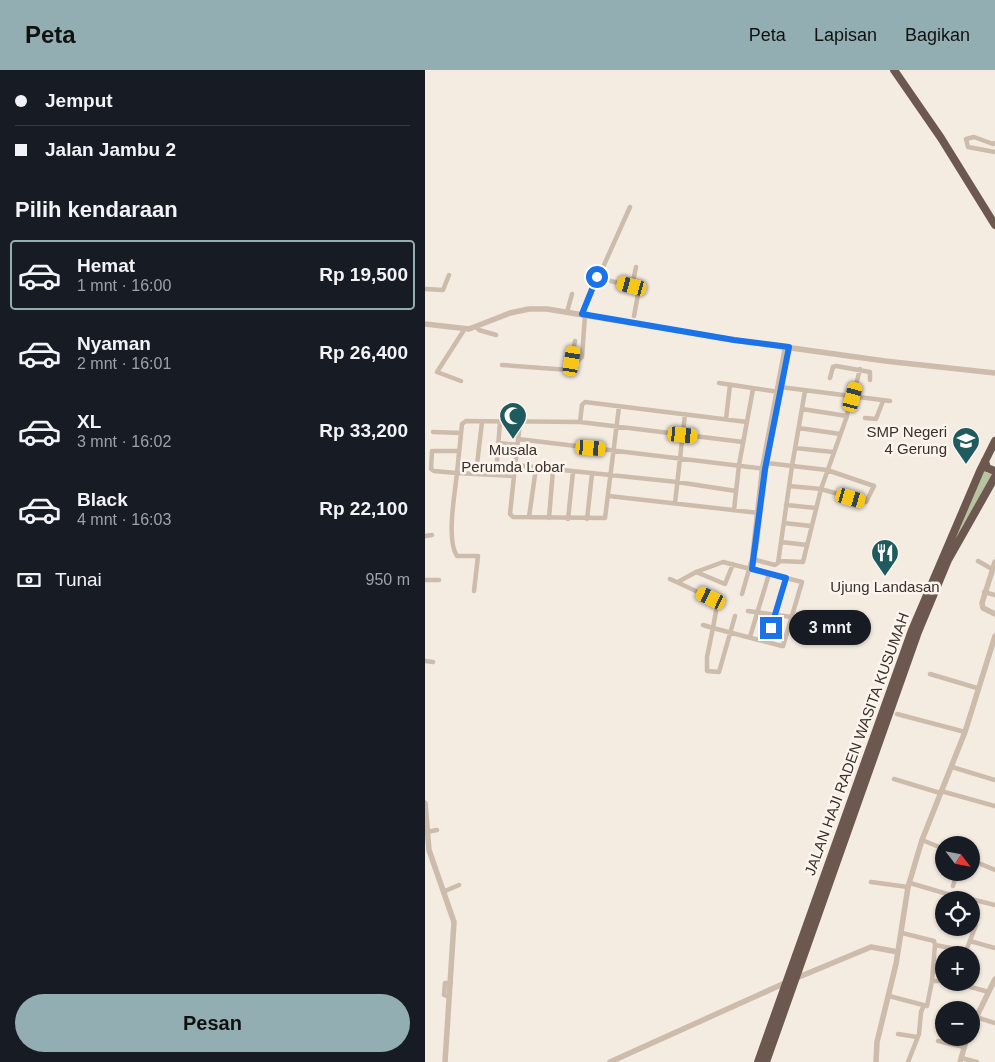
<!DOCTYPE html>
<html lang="id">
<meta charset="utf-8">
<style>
body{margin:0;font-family:Helvetica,sans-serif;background:#20242c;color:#f1f3f6;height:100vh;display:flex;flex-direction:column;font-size:19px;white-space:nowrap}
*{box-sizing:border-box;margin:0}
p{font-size:16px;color:#9ea1a6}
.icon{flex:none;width:28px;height:28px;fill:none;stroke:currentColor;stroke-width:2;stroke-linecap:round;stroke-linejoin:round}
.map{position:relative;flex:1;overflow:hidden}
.drawer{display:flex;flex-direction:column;background:#171b24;width:425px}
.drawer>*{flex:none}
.hud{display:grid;align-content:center;height:110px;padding:0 15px;background:#171b24}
.needle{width:32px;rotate:122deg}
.tools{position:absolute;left:510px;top:766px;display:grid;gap:10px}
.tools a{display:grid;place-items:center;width:45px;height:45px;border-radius:50%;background:#171b24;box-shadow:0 1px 4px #0004;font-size:25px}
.end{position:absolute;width:22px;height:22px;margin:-11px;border:6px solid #1a73e8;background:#fff;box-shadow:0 0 0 2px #fff}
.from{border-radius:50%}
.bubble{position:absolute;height:35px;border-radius:18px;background:#171b24;box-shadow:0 1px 4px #0004;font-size:16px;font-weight:700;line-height:35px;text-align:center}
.car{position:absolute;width:15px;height:30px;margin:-15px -8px;border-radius:6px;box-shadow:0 0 4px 1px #0007;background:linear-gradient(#f5c518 24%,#345 0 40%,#f5c518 0 76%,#345 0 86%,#f5c518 0)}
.hud b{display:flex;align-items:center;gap:18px;height:48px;font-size:19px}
.hud b+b{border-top:1px solid #363941}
.hud i{width:12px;height:12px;background:#f1f3f6}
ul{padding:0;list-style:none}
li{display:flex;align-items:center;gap:15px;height:70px;margin:0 10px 8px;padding:0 5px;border:2px solid transparent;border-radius:5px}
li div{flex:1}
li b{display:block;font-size:19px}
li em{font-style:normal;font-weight:700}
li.on{border-color:#92aeb2}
li>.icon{width:45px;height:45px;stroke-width:1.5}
h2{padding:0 15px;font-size:22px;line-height:60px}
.pay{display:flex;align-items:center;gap:12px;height:55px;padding:0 15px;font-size:19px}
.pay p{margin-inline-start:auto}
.primary-button{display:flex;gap:10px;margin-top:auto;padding:10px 15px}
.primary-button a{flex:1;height:58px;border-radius:30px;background:#92aeb2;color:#111;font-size:20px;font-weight:700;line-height:58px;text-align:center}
header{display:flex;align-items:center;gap:30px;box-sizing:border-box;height:70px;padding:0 25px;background:#92aeb2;color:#111}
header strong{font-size:24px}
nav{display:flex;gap:28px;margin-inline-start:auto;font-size:18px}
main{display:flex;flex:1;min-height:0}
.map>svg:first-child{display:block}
</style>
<header>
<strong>Peta</strong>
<nav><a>Peta</a><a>Lapisan</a><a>Bagikan</a></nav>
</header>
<main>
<section class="drawer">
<div class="hud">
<b><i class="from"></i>Jemput</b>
<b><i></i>Jalan Jambu 2</b>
</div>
<h2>Pilih kendaraan</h2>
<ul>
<li class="on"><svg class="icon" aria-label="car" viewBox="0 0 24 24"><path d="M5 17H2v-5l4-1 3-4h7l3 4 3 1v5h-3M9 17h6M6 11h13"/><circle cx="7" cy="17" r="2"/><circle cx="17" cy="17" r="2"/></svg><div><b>Hemat</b><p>1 mnt · 16:00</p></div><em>Rp 19,500</em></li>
<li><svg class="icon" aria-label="car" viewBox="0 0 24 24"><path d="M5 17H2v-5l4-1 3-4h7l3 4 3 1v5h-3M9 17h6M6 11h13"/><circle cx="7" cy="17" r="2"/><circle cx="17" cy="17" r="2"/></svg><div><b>Nyaman</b><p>2 mnt · 16:01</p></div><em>Rp 26,400</em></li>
<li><svg class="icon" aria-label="car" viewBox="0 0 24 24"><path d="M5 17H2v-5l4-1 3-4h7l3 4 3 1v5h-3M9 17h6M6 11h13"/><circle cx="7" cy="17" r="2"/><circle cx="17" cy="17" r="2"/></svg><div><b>XL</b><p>3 mnt · 16:02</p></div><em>Rp 33,200</em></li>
<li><svg class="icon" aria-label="car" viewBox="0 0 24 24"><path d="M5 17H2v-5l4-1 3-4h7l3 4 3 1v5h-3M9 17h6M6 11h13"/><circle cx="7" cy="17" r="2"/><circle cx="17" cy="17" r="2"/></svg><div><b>Black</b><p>4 mnt · 16:03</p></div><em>Rp 22,100</em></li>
</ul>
<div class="pay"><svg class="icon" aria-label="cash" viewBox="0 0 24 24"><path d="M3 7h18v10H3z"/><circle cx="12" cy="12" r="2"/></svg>Tunai<p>950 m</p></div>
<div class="primary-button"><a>Pesan</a></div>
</section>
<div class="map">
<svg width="570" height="992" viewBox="0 0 570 992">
<rect width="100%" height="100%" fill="#f4ebe1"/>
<path fill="#b8c4a0" d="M557,398L562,403L570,404L538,455L525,480Z"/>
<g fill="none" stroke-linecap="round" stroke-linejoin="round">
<path stroke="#cdbbac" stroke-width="4.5" d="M570,73L568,74L549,67L541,69L543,77L570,82
M172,207L214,219L209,246
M207,216L211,197
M0,219L18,220L24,205
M142,242L147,224
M157,244L205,137
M51,257L54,260L71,265
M147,291H152L157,287L160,245
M77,295L144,300L150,271
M405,308L408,297L411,296L445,302V310
M36,311L12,302L39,260
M294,313L354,322
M355,317L465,331
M428,327L435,299
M377,339L422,346
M440,348L451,349L458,331
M301,349L305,315
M155,352L157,335L160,332L322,352
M95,353L89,406L32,403L37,354L41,351L155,352L318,372
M374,358L415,364
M8,362L36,363
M93,369L341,399
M74,373L93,375
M370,378L408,382
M34,381H7L6,399L9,401L32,403C30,423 21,470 32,486H53L49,521
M342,393L402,400L449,416L441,432L396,419L364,416
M90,395L252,412L311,421
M51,403L57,352
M71,404L75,352
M89,406L85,444L88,447L180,448L194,337
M184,426L334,443
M250,433L260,344
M361,435L391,438
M309,440L314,395L328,319
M104,447L111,398
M124,448L128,400
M143,449L148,402
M162,449L167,404
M359,453L386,456
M0,466L7,465
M356,472L382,475
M331,479L341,399L364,277
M327,489L350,495L353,493L367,396L380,321
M354,491L378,492L396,419L422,346L425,327
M553,491L567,499
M271,502L300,514L308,494
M245,509L286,528
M0,510H14
M253,512L271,502L298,492L377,512L358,576H357C334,570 311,564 288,558L282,587V601L294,602L310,546
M559,522L570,525
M317,524L327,489L337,398L360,277
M323,541L367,547
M278,555L288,558L291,541
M325,567L344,504
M341,572L361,508
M0,591L8,592
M505,604L552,618
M472,644L540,662
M527,697L570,710
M469,709L515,723
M516,721L570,736
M1,762L12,760
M497,770L519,779
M546,790L570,800
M515,798L519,791
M446,812L483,817
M485,813L536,828
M528,816L532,802
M20,821L34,815
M536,829L538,827L570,835
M477,863L509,871L510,875L541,881L551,855L546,853
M545,871L570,878
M510,875L507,911H519
M527,912L564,922
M464,926L502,936L507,911
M24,927L19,925L20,913H26
M551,947L570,953
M473,964L492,967
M513,971L539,977
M536,988L552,992
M483,992L494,964L496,942L499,935"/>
<path stroke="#cdbbac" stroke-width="5.5" d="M0,254L44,259L85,243L104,239H122L309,270L460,291L570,303
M570,492L557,533L558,538L570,544
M0,733L4,780L29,852L20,992
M369,909L446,877L473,882
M546,958L570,909
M185,992L360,913
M451,992L452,972L471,894L483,817L497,770L540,662L570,566
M535,992L542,968"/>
<path stroke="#6c584f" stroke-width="8" d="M469,0L516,68L570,155
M560,391L562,398L570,401
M333,992L487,560L555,401L570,371
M341,992L493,562L523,490L570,407"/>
</g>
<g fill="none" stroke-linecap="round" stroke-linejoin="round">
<path stroke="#1a73e8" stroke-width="6" d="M172,207L157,244L309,270L364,277L340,399L327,499L361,508L346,558"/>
</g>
<defs>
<symbol id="mosque-pin" viewBox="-11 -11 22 30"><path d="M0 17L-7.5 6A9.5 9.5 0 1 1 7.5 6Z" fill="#1f5a5e" stroke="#fbf5ee"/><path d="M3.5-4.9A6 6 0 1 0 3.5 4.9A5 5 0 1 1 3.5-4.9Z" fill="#fff"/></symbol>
<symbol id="school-pin" viewBox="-11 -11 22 30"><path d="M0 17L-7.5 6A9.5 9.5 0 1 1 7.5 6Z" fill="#1f5a5e" stroke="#fbf5ee"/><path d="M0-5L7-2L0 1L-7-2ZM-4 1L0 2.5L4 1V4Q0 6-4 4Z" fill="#fff"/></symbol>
<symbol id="restaurant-pin" viewBox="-11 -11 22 30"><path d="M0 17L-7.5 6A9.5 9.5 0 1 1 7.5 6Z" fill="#1f5a5e" stroke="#fbf5ee"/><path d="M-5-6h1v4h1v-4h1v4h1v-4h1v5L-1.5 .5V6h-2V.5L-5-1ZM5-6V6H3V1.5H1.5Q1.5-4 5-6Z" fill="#fff"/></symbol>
</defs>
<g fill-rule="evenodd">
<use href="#mosque-pin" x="72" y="330" width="32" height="43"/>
<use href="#school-pin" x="525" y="355" width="32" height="43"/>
<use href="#restaurant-pin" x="444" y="467" width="32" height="43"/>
</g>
<g text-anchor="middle" stroke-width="5" stroke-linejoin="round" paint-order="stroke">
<g font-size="15" fill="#3b302b" stroke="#fbf5ee">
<text x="522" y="367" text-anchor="end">SMP Negeri<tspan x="522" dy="17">4 Gerung</tspan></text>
<text x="88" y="385">Musala<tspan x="88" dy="17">Perumda Lobar</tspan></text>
<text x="460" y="522">Ujung Landasan</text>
</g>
<g font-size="15" fill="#3b302b" stroke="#fbf5ee">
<text transform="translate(432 674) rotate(-70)" y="5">JALAN HAJI RADEN WASITA KUSUMAH</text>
</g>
</g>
</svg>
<div class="tools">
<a><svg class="needle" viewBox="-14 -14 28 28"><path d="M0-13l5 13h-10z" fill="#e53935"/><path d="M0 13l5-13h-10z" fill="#9ea1a6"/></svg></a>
<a><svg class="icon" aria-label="locate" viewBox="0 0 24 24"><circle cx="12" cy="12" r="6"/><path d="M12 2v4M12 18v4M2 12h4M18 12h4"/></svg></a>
<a>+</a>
<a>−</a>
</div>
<i class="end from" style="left:172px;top:207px"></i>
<i class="end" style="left:346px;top:558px"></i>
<div class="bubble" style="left:364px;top:540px;width:82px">3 mnt</div>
<i class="car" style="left:207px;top:216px;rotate:285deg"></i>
<i class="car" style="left:147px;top:291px;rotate:9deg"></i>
<i class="car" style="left:428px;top:327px;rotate:15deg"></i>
<i class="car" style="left:258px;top:365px;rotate:96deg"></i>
<i class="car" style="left:166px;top:378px;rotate:94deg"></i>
<i class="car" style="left:426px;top:428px;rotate:106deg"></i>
<i class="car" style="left:286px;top:528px;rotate:296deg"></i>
</div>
</main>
